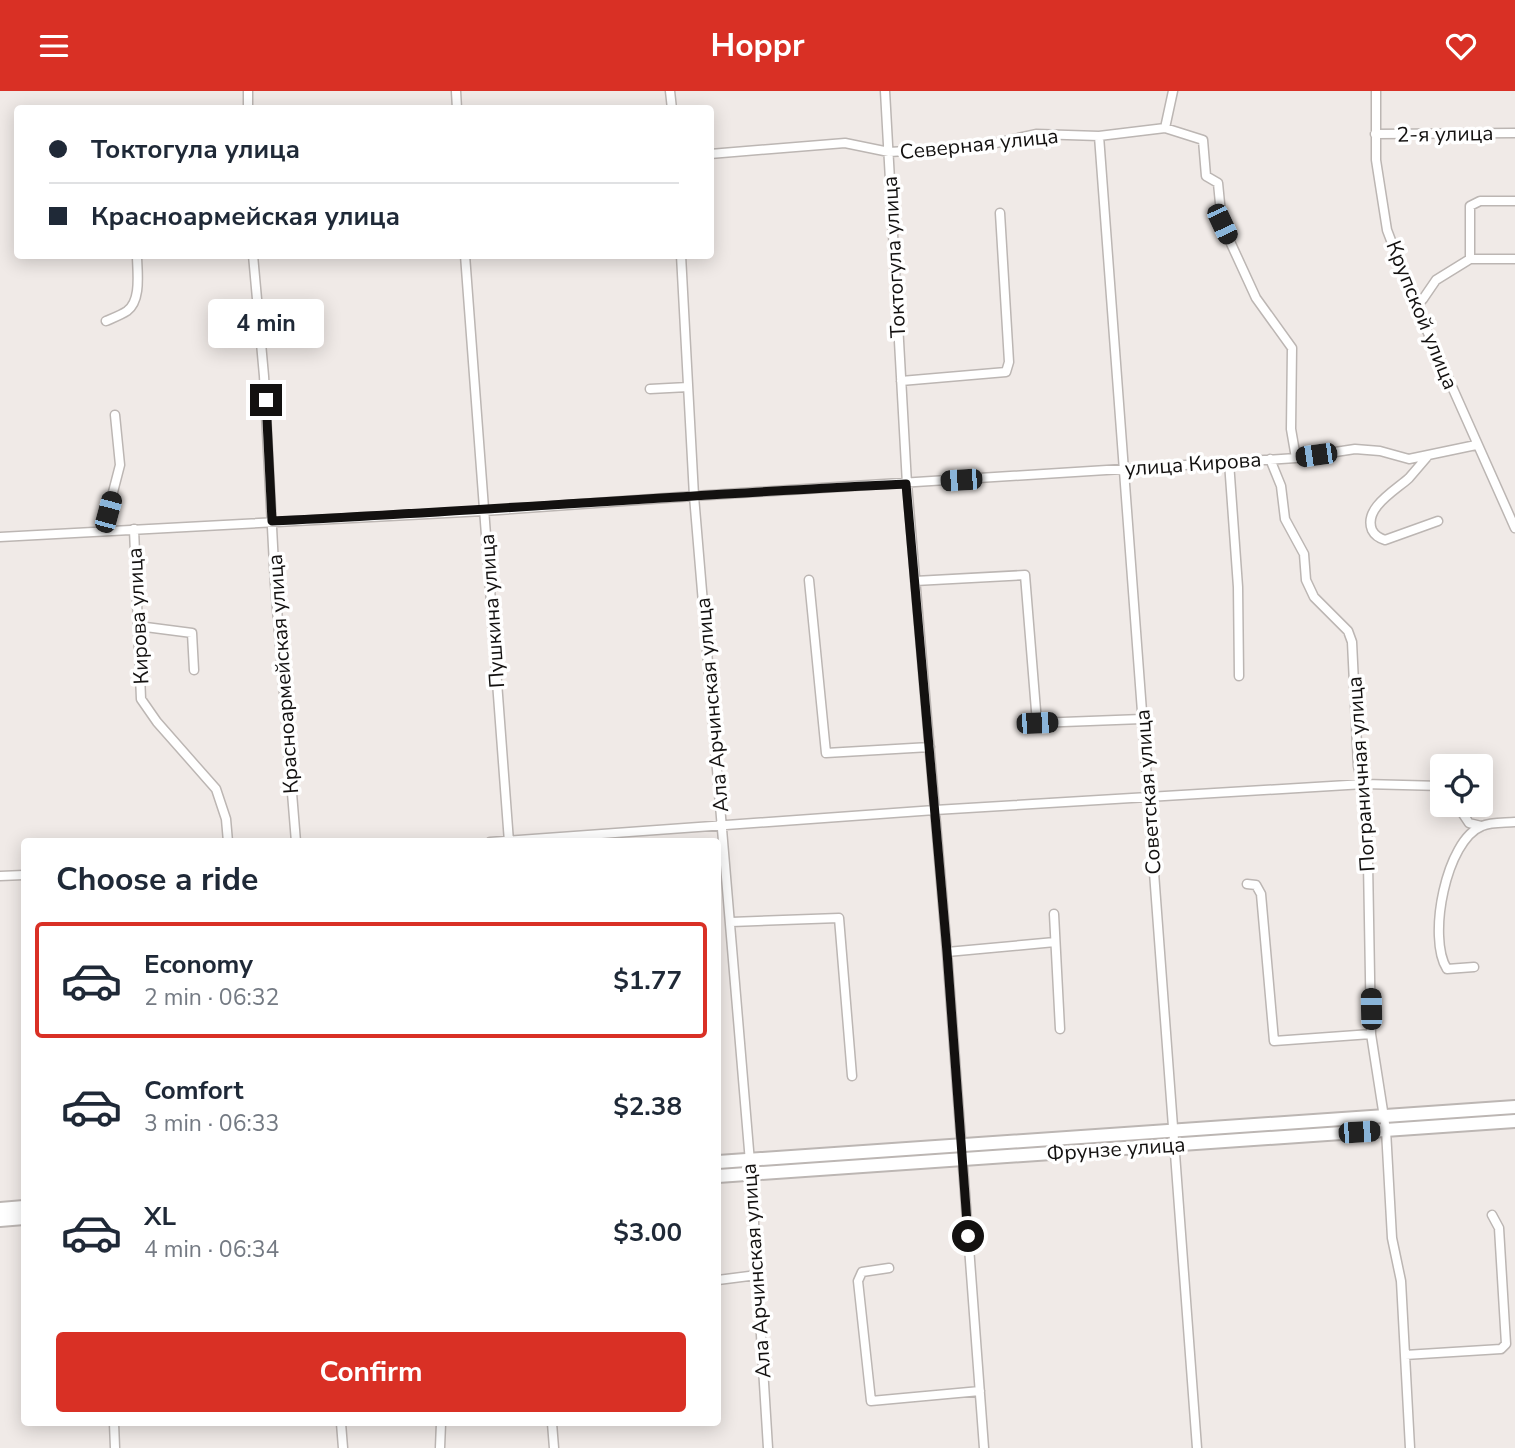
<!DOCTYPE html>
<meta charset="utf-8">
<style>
body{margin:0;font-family:"Nunito Sans",sans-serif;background:#f6f6f7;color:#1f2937;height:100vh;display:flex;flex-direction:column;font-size:26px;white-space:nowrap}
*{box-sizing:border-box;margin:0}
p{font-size:23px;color:#747a83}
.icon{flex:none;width:38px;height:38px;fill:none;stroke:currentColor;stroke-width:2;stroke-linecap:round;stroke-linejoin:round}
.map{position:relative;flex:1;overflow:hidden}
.details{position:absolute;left:21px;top:747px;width:700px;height:588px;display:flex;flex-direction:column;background:#fff;border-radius:7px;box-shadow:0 4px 18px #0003}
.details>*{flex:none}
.guide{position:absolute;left:14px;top:14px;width:700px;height:154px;border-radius:7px;box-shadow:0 4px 18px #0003;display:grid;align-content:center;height:154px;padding:0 35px;background:#fff}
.fabs{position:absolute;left:1430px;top:663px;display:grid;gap:14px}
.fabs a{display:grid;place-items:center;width:63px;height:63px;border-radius:7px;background:#fff;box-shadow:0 4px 18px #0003;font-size:35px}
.end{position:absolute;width:32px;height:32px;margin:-16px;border:9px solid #131110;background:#fff;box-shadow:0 0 0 4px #fff}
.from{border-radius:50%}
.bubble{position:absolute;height:49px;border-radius:7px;background:#fff;box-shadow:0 4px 18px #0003;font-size:23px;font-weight:700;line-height:49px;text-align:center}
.car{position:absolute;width:21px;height:42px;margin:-21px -10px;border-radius:9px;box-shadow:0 0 5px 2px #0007;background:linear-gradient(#222 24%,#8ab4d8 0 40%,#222 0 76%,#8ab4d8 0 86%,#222 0)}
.guide b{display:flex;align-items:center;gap:24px;height:66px;font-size:26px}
.guide b+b{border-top:2px solid #e0e1e3}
.guide i{width:18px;height:18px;background:#1f2937}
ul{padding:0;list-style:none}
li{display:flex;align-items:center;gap:21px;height:116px;margin:0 14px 10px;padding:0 21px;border:4px solid transparent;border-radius:7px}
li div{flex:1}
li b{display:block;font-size:26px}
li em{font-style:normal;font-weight:700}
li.on{border-color:#d93025}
li>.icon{width:63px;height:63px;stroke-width:1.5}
h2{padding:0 35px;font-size:32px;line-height:84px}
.button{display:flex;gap:14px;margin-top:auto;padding:14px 35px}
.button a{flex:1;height:80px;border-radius:7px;background:#d93025;color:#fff;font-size:28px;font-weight:700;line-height:80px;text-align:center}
header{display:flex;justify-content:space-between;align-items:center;height:91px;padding:0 35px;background:#d93025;color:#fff;font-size:32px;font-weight:700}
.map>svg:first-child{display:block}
</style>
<header><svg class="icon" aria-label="menu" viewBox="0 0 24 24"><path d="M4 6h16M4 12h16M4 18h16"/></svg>Hoppr<svg class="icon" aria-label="heart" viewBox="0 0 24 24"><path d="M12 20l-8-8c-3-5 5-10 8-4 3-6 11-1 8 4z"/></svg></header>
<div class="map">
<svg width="1515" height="1357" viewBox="0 0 1515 1357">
<rect width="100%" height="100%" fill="#f0eae7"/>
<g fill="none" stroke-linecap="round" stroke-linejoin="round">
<defs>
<path id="street" d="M456,0L457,18
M670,0L672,18
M885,0L907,393L947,861L984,1357
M1376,0V69L1387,139L1416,215L1515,437
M248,18V0
M1165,37L1173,0
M1375,43L1515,42
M1099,45L1197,1357
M710,63L845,52L889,61L978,56L1036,43L1099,45L1165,37L1203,49L1206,85L1218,92L1222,133L1256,207L1292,257L1291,338L1296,367
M253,164L264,285L275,493L296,751
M465,164L509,751
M681,164L694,405L751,1083L768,1357
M1470,168V115L1480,110H1515
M1416,215L1423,208L1436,189L1470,168H1515
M106,230C113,227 121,224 127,220C142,209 137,180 137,164
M901,290L1006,281L1009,271L1000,122
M650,298L688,296
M1427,366C1421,373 1415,380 1409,387C1396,399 1363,417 1372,439C1375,445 1379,447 1385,449L1438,430
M1270,368L1281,395L1285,428L1304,463L1306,489L1314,506L1348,540L1352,551L1358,675L1367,714L1371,943L1386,1039L1392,1147L1401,1190L1410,1357
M1229,371L1238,496L1239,585
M134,438L141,608L157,631L216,698L226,728L228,751
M103,440L120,374L115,324
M0,446L484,420L694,405L1296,367L1355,358L1380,360L1409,368L1476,354
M809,489L826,662L930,656
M915,490L1025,484L1037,632L1142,628
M138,535L192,542L194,579
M1457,714L1469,732L1481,735
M490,751L935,719L1364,693L1442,695
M0,785L24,784
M1247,793L1256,794L1261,803L1274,950L1371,943
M1054,823L1060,938
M731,831L839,827L852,985
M947,861L1055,851
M1474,876L1447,878C1427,847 1446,749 1482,735C1491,731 1505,732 1515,731
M889,1177L862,1181L858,1190L871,1310L980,1300
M718,1189L757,1184
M1405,1264L1501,1258L1506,1253L1499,1137L1492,1124
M114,1332L115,1357
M341,1332L343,1357
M552,1332L554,1357
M440,1357L441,1332"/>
<path id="primary" d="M718,1071L1515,1016
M718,1085L1515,1030
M0,1118L24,1116
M0,1129L24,1127"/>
</defs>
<use href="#street" stroke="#bcb6b3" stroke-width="11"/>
<use href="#primary" stroke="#bcb6b3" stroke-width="16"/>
<use href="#street" stroke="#fff" stroke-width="8"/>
<use href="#primary" stroke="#fff" stroke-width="12"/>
</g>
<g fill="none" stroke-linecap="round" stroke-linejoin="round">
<path stroke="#131110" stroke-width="9" d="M266,309L272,430C484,420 695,403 906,393L947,861L968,1145"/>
</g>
<g text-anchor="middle" stroke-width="7" stroke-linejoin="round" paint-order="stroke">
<g font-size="21" fill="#131110" stroke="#fff">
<text transform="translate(1445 43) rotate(-1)" y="7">2-я улица</text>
<text transform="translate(979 53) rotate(-6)" y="7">Северная улица</text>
<text transform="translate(894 166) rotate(-93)" y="7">Токтогула улица</text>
<text transform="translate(1422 224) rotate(68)" y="7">Крупской улица</text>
<text transform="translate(1193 373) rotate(-4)" y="7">улица Кирова</text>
<text transform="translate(492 520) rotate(-94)" y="7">Пушкина улица</text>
<text transform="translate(138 525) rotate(-93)" y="7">Кирова улица</text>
<text transform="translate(283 583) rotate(-94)" y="7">Красноармейская улица</text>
<text transform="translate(712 614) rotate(-95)" y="7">Ала Арчинская улица</text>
<text transform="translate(1361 683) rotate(-94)" y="7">Пограничная улица</text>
<text transform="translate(1148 701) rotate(-94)" y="7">Советская улица</text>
<text transform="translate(1116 1058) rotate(-4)" y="7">Фрунзе улица</text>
<text transform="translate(756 1180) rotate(-94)" y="7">Ала Арчинская улица</text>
</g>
</g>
</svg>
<div class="fabs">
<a><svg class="icon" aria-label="locate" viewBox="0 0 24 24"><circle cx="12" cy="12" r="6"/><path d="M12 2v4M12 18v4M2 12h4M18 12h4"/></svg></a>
</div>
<i class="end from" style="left:968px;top:1145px"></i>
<i class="end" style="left:266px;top:309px"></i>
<div class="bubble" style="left:208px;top:208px;width:116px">4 min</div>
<i class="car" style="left:1222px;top:133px;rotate:155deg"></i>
<i class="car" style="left:1316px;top:364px;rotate:262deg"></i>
<i class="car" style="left:961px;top:389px;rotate:266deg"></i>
<i class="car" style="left:108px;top:421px;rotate:15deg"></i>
<i class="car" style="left:1037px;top:632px;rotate:88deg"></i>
<i class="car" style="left:1371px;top:918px;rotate:359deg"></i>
<i class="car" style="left:1359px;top:1041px;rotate:86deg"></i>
<div class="guide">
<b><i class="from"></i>Токтогула улица</b>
<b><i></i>Красноармейская улица</b>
</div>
<section class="details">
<h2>Choose a ride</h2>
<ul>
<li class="on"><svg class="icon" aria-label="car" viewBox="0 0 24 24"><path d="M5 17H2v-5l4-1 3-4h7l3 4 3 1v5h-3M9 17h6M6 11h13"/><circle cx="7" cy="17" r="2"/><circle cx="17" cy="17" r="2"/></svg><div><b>Economy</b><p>2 min · 06:32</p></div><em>$1.77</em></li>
<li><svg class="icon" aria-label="car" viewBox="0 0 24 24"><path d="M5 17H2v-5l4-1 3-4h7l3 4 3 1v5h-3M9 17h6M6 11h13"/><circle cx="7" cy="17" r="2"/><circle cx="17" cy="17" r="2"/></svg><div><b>Comfort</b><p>3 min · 06:33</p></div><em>$2.38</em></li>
<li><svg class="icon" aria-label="car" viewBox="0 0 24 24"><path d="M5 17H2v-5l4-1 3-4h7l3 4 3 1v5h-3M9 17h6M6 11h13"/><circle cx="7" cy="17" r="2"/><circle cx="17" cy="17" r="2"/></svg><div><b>XL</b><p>4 min · 06:34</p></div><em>$3.00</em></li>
</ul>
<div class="button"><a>Confirm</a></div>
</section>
</div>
